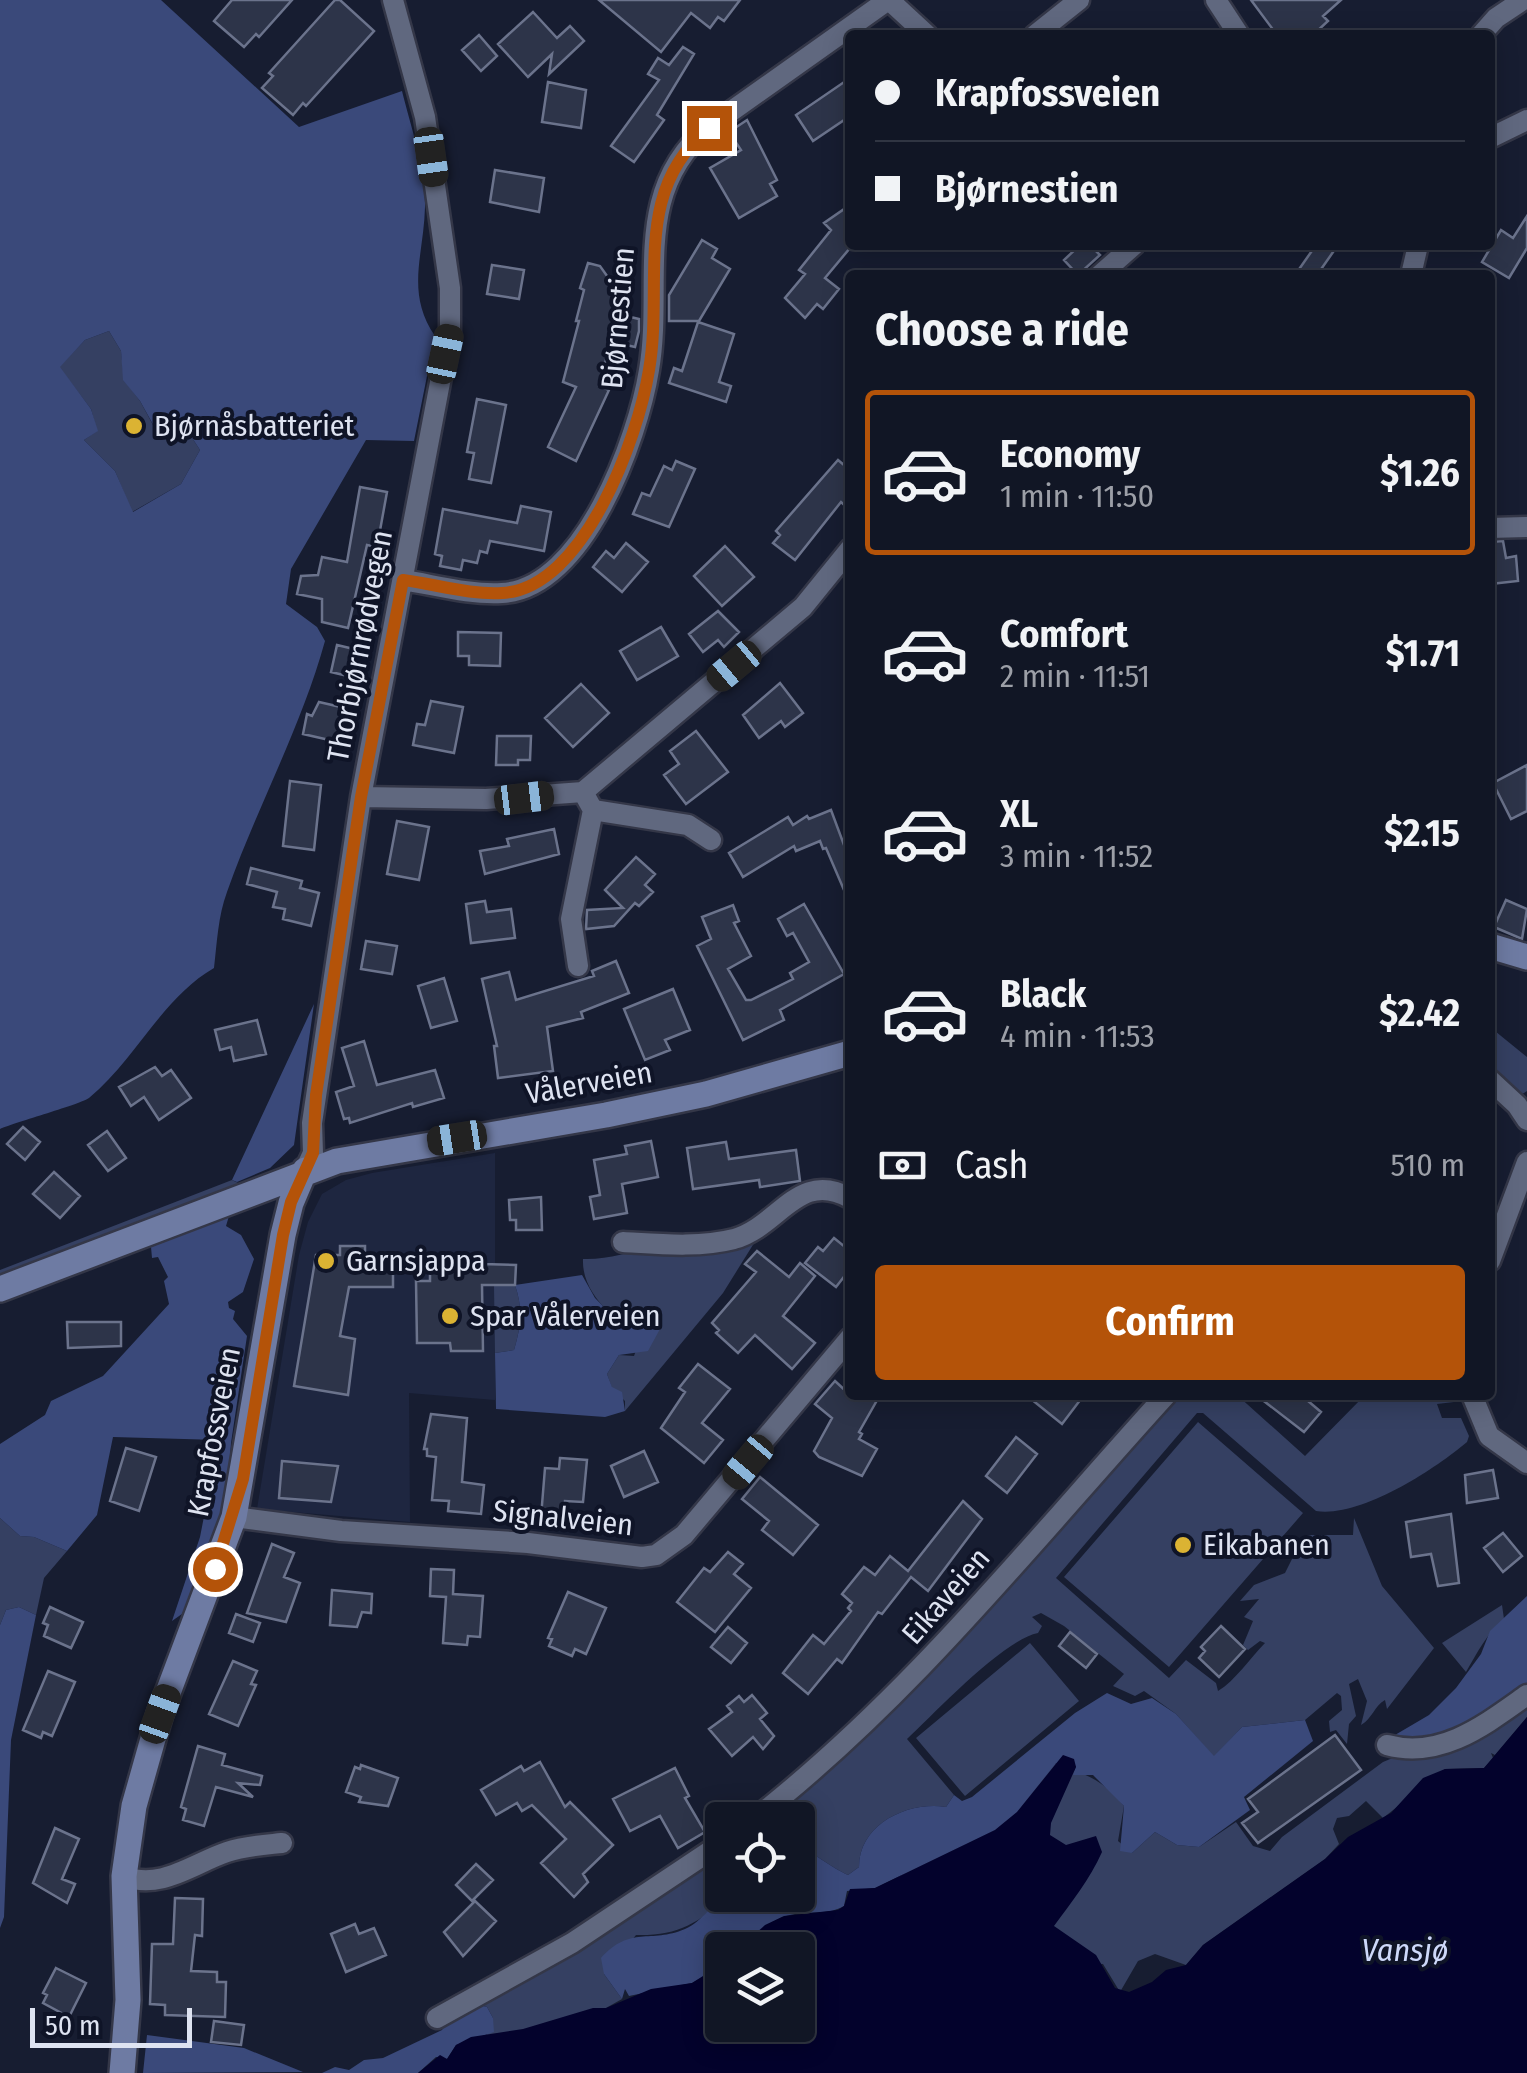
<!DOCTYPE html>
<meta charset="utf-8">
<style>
body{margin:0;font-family:"Fira Sans Condensed",sans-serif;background:#1a1f2d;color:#f1f3f6;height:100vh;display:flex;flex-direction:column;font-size:38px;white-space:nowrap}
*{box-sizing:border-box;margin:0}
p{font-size:32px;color:#9c9fa7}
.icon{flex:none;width:55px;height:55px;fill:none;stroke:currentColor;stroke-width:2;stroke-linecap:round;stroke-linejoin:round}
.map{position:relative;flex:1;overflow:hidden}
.side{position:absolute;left:845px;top:270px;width:650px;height:1130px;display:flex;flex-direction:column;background:#111625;border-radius:10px;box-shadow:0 5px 25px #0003,0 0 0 2px #303542}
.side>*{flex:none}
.hud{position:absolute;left:845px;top:30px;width:650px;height:220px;border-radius:10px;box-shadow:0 5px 25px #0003,0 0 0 2px #303542;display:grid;align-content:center;height:220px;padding:0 30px;background:#111625}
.tools{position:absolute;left:705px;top:1802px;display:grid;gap:20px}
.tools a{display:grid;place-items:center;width:110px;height:110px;border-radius:10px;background:#111625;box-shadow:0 5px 25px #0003,0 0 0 2px #303542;font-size:50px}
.scale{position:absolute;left:30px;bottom:25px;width:162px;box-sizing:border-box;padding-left:10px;border:5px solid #dee3f1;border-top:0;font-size:28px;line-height:35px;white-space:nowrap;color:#dee3f1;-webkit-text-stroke:8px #0f1427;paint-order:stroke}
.end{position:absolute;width:45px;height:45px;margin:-22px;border:12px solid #b45309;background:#fff;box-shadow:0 0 0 5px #fff}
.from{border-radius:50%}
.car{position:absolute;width:30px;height:60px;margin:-30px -15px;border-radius:12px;box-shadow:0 0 8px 2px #0007;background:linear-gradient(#222 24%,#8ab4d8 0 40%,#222 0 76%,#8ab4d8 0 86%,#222 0)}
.hud b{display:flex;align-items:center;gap:35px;height:95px;font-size:38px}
.hud b+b{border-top:2px solid #303542}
.hud i{width:25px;height:25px;background:#f1f3f6}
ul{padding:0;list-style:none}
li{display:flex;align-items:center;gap:30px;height:165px;margin:0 20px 15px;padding:0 10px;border:5px solid transparent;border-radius:10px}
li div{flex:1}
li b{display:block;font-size:38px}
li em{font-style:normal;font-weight:700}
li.current{border-color:#b45309}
li>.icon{width:90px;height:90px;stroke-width:1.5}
h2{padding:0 30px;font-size:45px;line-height:120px}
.pay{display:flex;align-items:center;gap:25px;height:110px;padding:0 30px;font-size:38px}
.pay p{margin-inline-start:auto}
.action{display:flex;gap:20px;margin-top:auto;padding:20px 30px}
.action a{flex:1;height:115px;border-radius:10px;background:#b45309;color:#fff;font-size:40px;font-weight:700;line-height:115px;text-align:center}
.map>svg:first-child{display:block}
</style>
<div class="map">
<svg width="1527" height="2073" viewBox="0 0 1527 2073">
<rect width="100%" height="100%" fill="#171d31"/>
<path fill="#1e2640" d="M495,1153V1400L409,1393L410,1522L257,1509L299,1255L308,1222L322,1194L346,1180L372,1173Z"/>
<path fill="#354062" d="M109,331L121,351L124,380L140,401L159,436L187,430L200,450L181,484L132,512L115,471L84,440L97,431L91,409L59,367L85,340Z
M1490,1027L1527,1057V1091L1519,1096L1490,1069Z
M232,1180L240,1184L0,1279V1270Z
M756,1240L723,1293L625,1411V1401L612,1388L607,1374L619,1355L634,1356L649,1314L609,1312C594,1298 582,1280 583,1259C608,1260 629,1251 654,1249C685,1246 730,1260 756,1240Z
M494,1285H515C523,1308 521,1327 514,1350L495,1353Z
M1176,1395H1237L1305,1456L1365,1395H1409L1418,1401L1424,1395H1459L1454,1402L1437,1404L1442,1418H1461L1469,1436L1467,1442C1434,1470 1360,1518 1316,1511L1203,1413H1197L1056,1578L1169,1678L1186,1660L1216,1683L1218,1691C1235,1681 1250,1658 1265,1643L1260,1641L1248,1650L1243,1645L1253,1621L1244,1617L1259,1599L1240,1601L1254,1585L1285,1573L1299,1545L1306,1542L1307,1535H1353L1354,1518L1382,1586L1434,1648L1387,1709L1385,1700C1374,1706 1373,1718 1361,1725L1367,1701L1358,1679L1349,1684L1356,1716L1349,1724L1347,1744L1336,1730L1330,1732L1329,1721L1342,1710L1341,1696L1337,1693L1305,1720L1242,1727L1214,1757L1176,1714L1144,1691L1135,1696L1113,1686L1124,1674L1064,1626L1041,1613L1032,1617L1042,1626L1038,1633C1003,1640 935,1713 907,1739L954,1795L946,1807C908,1801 859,1824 859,1867L848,1875C832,1868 808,1849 798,1846V1820H768C923,1699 1047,1543 1176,1395Z
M1198,1422L1303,1513L1169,1667L1064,1577Z
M0,1518L20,1536L34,1537L67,1551L44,1578L36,1615L19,1607L6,1610L0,1625Z
M1502,1605L1504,1619C1487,1633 1477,1653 1466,1672L1442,1643Z
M1030,1643L1079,1701L965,1796L916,1738Z
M1527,1702V1717L1495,1755L1491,1753L1493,1758L1484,1768L1445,1769L1383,1818L1366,1801L1349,1816L1337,1818L1333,1829L1339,1844L1325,1859L1203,1945L1186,1965L1155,1954L1138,1961L1120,1992L1103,1964L798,1950L1056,1763C1088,1776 1101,1778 1124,1806L1118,1841L1132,1853L1155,1832L1177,1845L1199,1847L1236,1822L1253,1846L1270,1851L1282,1837L1383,1762Z
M722,1853V1895H727C700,1924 676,1936 636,1935L604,1974L622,1999L606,2008L585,2012L568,2073H472L493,2018L487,2007L476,2004Z"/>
<path fill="#3a497a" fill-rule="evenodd" d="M0,0H161L299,127L402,91C411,128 426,169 425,207C424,255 405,292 435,336L414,441L366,440L291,569L286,604L317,627L325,641C301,728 257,807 227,892C218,916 217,943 214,968C162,998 136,1059 89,1098C81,1104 16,1122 0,1129ZM109,331L121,351L123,380L140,401L160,437L187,430L200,450L181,484L133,512L115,471L84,440L98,431L91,409L60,367L85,340Z
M314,1004L294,1145L270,1168L237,1182L232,1180Z
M229,1216L226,1226L241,1235L254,1259L243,1292L228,1302L229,1308L235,1311L233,1319L247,1336L231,1443L227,1502L189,1609L172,1621L200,1537L219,1440L113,1437L97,1515L67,1551L34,1537L20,1536L0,1518V1444L45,1415L51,1401L103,1376L169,1304L164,1281L168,1277L158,1257L152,1258L151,1247Z
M582,1275L595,1298L609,1312L649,1314L660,1329L648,1351L619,1355L607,1374L612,1387L622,1392L625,1411L605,1417L496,1409L495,1353L514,1350C521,1327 523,1308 515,1285Z
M1527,1596V1683C1479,1714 1455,1745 1393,1740L1395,1735L1429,1715L1456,1688L1481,1654L1490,1631Z
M19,1607L36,1615L11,1740L4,1917L0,1928V1625L6,1610Z
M1107,1693L1131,1704L1152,1698L1176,1714L1214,1756L1242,1727L1305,1720L1313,1741L1244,1797L1250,1810L1199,1847L1177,1845L1155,1832L1132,1853L1120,1851L1124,1806L1093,1775H1073L1076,1766L1056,1763L1017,1812L995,1830L875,1888L847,1891L844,1906C829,1915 811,1911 795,1914C773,1917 761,1931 745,1944L740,1939L743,1945L737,1950H722L720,1967L692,1983L629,1996L625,1989L622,1999L604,1974L601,1958C631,1925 650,1944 685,1929C702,1922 715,1900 727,1895C740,1890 782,1895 798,1895V1846C808,1849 832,1868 848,1875L859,1867C859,1824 908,1801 946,1807L954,1795L962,1801L972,1797L1075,1713Z
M476,2004L487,2007L493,2018L494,2032L456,2045L447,2059L436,2057L418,2073H322L335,2067L349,2070L364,2060L383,2058L442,2030L448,2018Z
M147,2035L244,2048L303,2072L143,2073Z"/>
<path fill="#03022c" d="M1527,1717V2073H418L440,2055L447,2059L456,2045L471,2037L523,2029L593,2008H606L651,1989L692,1983L722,1964V2025H798V1950H737L765,1925L784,1916L838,1910L844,1906L850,1889L875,1888L995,1830L1017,1812L1063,1755L1074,1759L1076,1767L1051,1823L1050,1835L1066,1845L1096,1836L1102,1852C1090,1879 1071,1903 1054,1926L1096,1955L1115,1988L1129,1992L1152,1982L1166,1970L1186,1965L1203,1945L1325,1859L1348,1837L1391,1813L1423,1778L1445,1769L1484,1768Z"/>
<path fill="#2d3449" stroke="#6b738c" stroke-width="2.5" d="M232,0H292L259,37L256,34L244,47L214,21Z
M335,0H340L374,31L306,106L303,103L293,115L262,88L273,76L269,73Z
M599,0H740L724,21L718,17L710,28L691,13L661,52Z
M1251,0H1341L1323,16L1328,21L1313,35H1277Z
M533,12L557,38L570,26L584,41L549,74L552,54L528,77L498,44Z
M479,35L497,56L481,71L462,50Z
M683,47L694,54L657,115L664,120L634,162L611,146L659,80L648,74L658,58L669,65Z
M850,78V116L813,141L796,115Z
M548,82L586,90L581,128L542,122Z
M747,120L777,180L770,184L777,196L739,218L710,168L741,150L729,132Z
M495,170L544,178L539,212L490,202Z
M850,205V248L825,278L839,289L823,309L817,304L805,318L785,298L805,274L799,270L831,230L824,223Z
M1527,216V248L1509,278L1482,262L1501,230L1513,238Z
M702,240L717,249L712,258L730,269L699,321H669V295Z
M1080,245H1090L1100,255L1078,275L1064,260Z
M1316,245H1338L1317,275H1295Z
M588,263L600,266L617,290L614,301L621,302L618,314L639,319V331L635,347L622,344L619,359L607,356L599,386L609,390L576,461L548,447L576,387L563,382L579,321H576L584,290L580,288Z
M492,265L524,270L519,299L487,294Z
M698,322L734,334L719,382L731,386L726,402L669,383L674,368L682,371Z
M477,399L506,405L491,483L469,479L474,453L467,452Z
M838,460L850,470V510L841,502L795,560L773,543L780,535L776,531Z
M676,461L695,469L669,527L633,514L642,493L650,496L664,466L672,470Z
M360,487L387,492L377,547L367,545L348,628L322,622V599L297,594L301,576L318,575L322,557L347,562Z
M521,506L551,512L544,551L490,541L487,553L480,551L477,563L463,560L461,570L440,566L442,556L435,554L443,509L517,523Z
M1503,541L1506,558L1516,556L1518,581L1490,584V542Z
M626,543L648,562L622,592L593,567L606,551L614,558Z
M725,546L754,577L722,606L694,576Z
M718,611L739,632L724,647L718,640L703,652L689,634Z
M661,627L678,656L637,680L620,651Z
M458,632L501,633L500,666L469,665V656H458Z
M337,645L358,650L352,677L331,672Z
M780,683L803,713L785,727L781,721L759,738L743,715Z
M581,684L609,713L573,747L545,718Z
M431,701L463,707L454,753L413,745L417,724L425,725Z
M319,702L345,708L338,742L303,734L307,714L312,716Z
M696,731L728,772L686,804L664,775L679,764L670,751Z
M497,736H531L530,760H518V765H496Z
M1527,765V811L1511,819L1493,783Z
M290,781L321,785L314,850L283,846Z
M831,810L844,845L850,842V904L826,848L823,849L820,841L796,851L794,846L743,877L729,853L788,817L793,825L807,816L809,819Z
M397,821L429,827L419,880L387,874Z
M554,829L559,854L485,874L480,851L509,846L507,839Z
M636,857L655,874L645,885L653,892L639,906L635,903L614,926L586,929L587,910L623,908L605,890Z
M251,868L302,881L300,888L319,893L311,926L283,919L285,909L273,907L277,892L247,884Z
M1506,900L1527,909L1522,939L1494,927Z
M485,901L487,912L511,909L515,938L471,943L466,904Z
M804,904L844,974L780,1010L784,1020L743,1040L697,946L711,939L702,917L733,905L739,921L734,923L751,956L728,969L746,1000H751L793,979L790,973L809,962L793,933L787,936L778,919Z
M366,941L397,946L392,974L361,969Z
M616,961L629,993L581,1012L583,1018L547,1027L553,1071L498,1078L494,1046H497L482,979L509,972L516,1000L594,976L592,971Z
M444,978L457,1021L431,1028L418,986Z
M673,989L690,1030L665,1040L670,1050L645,1060L624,1009Z
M257,1020L266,1054L234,1061L231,1047L220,1050L215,1030Z
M364,1041L377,1085L435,1070L444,1098L413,1107L412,1103L350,1123L349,1118L344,1119L336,1092L354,1086L342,1048Z
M155,1067L162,1076L171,1070L191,1098L159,1120L144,1097L131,1106L119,1087Z
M23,1127L40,1142L25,1160L7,1144Z
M107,1131L126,1158L108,1171L88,1145Z
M651,1141L658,1177L622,1184L627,1213L594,1219L590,1197L600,1195L594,1160L627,1154L625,1146Z
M726,1142L729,1159L796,1150L800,1181L760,1187L759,1180L693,1189L687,1148Z
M54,1172L80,1196L60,1218L33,1194Z
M541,1197L542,1230H516V1220H510L509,1200Z
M834,1238L850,1251V1269L836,1287L805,1263L818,1247L823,1251Z
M340,1246H365V1255H389V1270H393V1287H349L340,1336L355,1339L348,1395L294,1386L316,1255H340Z
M757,1251L789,1277L800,1263L815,1276L783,1316L815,1343L792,1369L755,1335L738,1353L716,1333L719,1330L712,1323L756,1272L745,1264Z
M430,1256H482V1264L516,1265L515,1285H482L483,1351H451L450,1343H417L416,1281H430Z
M67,1322H121V1346L68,1348Z
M698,1364L730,1389L702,1423L723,1440L704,1463L661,1428L685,1392L679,1388Z
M835,1381L850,1395H880L859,1432L862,1434L859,1439L877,1449L862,1476L819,1457L814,1451L832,1418L815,1404Z
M1026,1395H1084L1062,1424Z
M1256,1395H1301L1321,1412L1304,1432Z
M431,1414L467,1418L462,1482L484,1485L481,1514L448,1511L449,1501L432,1500L436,1457L427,1456V1449H424Z
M1016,1437L1037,1454L1007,1493L986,1476Z
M126,1448L156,1457L139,1511L110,1501Z
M644,1451L658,1482L624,1497L611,1466Z
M560,1458L587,1460L583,1502L565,1501L564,1519L541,1517L545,1468L559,1469Z
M282,1461L338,1466L331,1502L279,1498Z
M1493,1470L1498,1498L1467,1503L1465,1475Z
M760,1477L818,1525L793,1555L762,1530L769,1521L742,1499Z
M963,1501L982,1519L928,1591L911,1577L882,1614L878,1612L842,1663L837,1659L808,1694L783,1673L813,1635L824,1644L851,1611L848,1608L852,1603L842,1594L864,1567L875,1575L890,1556L908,1571Z
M1451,1514L1459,1583L1438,1586L1431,1554L1411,1557L1406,1522Z
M1503,1533L1522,1556L1503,1572L1484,1548Z
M272,1544L294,1553L284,1577L300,1583L286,1622L247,1613Z
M728,1552L743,1564L734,1574L751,1588L715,1632L677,1602L704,1568L710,1572Z
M431,1569L454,1570L453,1594L483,1596L480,1637L468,1636L467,1645L443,1643L446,1597L430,1596Z
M332,1590L372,1594L371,1613L362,1612L357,1627L330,1625Z
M568,1592L606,1608L586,1654L575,1649L572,1656L549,1646L552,1639L548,1638Z
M50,1607L83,1622L71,1648L44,1636L48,1625L43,1623Z
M236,1614L260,1623L253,1642L229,1633Z
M1221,1626L1245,1649L1219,1677L1199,1658L1205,1651L1201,1647Z
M728,1627L747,1643L731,1663L711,1647Z
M1070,1632L1097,1654L1086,1668L1059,1646Z
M233,1661L257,1671L251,1684L256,1685L238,1726L209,1714Z
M48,1671L75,1682L52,1736L43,1732L41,1738L23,1730Z
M752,1695L767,1713L760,1719L774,1736L763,1749L753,1737L732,1756L709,1729L732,1712L727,1706L739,1696L744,1702Z
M1335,1735L1361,1770L1258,1843L1242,1823L1258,1812L1248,1799Z
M198,1746L225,1754L222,1765L262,1776L260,1785L238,1783L253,1797L216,1787L204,1826L183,1820L186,1809L181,1807Z
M540,1762L565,1807L570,1802L613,1845L583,1874L588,1882L574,1897L541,1863L566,1839L532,1805L522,1811L517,1803L496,1815L481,1790L521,1766L524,1771Z
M361,1765L398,1778L388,1806L359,1802L361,1797L346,1792L355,1767L360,1769Z
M675,1768L689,1796L685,1798L705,1832L678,1848L660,1816L630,1831L613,1799Z
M55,1828L79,1839L62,1879L75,1884L67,1903L33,1883Z
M476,1864L493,1880L472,1901L456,1885Z
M175,1898L203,1899L202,1936L195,1935L191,1971L217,1972V1982H226L225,2017L165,2015V2005L150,2004L152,1944H173Z
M475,1901L496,1921L463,1956L444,1932Z
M355,1924L359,1934L374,1928L386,1955L346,1972L331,1934Z
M56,1968L86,1983L69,2017L43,2003L47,1995L43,1993Z
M214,2021L244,2025L241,2045L211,2042Z"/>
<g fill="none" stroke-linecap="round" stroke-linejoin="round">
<defs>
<path id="street" d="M889,0L927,35
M1216,0L1239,35
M1035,35L1079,0
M1481,35L1496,18L1523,0
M1490,138L1527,120
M1100,275L1134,245
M1411,275L1418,245
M1490,528L1527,527
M403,580C435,585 470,595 502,593C584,589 638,438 649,370C664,283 630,193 709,127L888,0
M361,797L486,799L583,792L803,607L850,549
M593,810L688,825L711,840
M578,966L571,919L593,810L583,792
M1490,1080L1517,1105L1527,1120
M305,1170L313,1153L312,1123L361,797L450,330V288L425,117L393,0
M623,1242C659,1244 699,1248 734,1239C780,1226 798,1169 850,1198
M1490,1261L1527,1162
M1472,1395L1489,1436L1527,1463
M234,1517L341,1531L528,1543L642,1557L656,1555L684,1535L850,1338
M1387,1745C1441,1760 1486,1724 1527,1695
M753,1820C910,1698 1033,1541 1166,1395
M124,1876C160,1891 194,1863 227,1852C245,1846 263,1845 282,1843
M437,2018L572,1943L722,1843"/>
<path id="secondary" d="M1490,946L1527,957
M0,1289L337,1161L606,1115L706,1094L850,1053
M122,2073L128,2000L124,1876L134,1806L160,1714L234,1517L283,1235L291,1203L305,1170"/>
</defs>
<use href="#street" stroke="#343748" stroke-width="25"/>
<use href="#secondary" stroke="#343748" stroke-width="30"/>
<use href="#street" stroke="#60687f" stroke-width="20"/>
<use href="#secondary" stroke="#6e7ba3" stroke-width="25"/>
</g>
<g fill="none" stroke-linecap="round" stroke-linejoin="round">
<path stroke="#b45309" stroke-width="12" d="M215,1569L243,1479L283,1235L291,1202L313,1153L316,1095L361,797L403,580C435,584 470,595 502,593C584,589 638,438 649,370C664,283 631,192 709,128"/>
</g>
<g fill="#dbb333" stroke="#0f1427" stroke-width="4">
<circle cx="134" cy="426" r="10"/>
<circle cx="326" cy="1261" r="10"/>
<circle cx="450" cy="1316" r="10"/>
<circle cx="1183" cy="1545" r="10"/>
</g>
<g text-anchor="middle" stroke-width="8" stroke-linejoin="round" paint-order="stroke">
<g font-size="30" fill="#dee3f1" stroke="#0f1427">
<text transform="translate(618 318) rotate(-85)" y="10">Bjørnestien</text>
<text transform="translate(360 646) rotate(-79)" y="10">Thorbjørnrødvegen</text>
<text transform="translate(589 1083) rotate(-10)" y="10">Vålerveien</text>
<text transform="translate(214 1432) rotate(-79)" y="10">Krapfossveien</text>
<text transform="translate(563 1518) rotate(6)" y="10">Signalveien</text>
<text transform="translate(946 1596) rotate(-49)" y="10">Eikaveien</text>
</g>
<g font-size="30" fill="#dee3f1" stroke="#0f1427" text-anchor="start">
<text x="154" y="436">Bjørnåsbatteriet</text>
<text x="346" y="1271">Garnsjappa</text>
<text x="470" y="1326">Spar Vålerveien</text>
<text x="1203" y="1555">Eikabanen</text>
</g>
<g font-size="32" font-style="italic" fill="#ced9fa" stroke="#0f1427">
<text x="1405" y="1961">Vansjø</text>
</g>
</g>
</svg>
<div class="tools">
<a><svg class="icon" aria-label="locate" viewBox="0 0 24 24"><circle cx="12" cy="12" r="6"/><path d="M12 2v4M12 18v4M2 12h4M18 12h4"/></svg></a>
<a><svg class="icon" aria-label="layers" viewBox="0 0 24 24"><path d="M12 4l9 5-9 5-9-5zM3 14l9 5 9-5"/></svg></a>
</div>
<div class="scale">50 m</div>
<i class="end from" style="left:215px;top:1569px"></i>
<i class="end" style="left:709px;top:128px"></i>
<i class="car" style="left:431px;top:157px;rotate:172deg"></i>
<i class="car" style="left:445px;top:354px;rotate:12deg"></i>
<i class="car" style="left:734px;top:666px;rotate:230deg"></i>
<i class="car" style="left:524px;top:798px;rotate:83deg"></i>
<i class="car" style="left:457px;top:1138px;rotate:261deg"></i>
<i class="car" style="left:748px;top:1462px;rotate:220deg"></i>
<i class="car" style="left:160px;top:1714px;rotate:20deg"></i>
<div class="hud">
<b><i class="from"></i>Krapfossveien</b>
<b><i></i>Bjørnestien</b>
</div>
<section class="side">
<h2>Choose a ride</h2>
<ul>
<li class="current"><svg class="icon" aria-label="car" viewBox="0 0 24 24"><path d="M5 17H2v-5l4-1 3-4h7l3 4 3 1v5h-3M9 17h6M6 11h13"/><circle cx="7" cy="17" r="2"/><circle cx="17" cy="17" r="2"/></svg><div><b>Economy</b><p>1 min · 11:50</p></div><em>$1.26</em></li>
<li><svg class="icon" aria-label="car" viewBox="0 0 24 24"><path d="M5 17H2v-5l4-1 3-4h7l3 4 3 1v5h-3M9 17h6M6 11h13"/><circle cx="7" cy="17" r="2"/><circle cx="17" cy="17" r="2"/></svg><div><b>Comfort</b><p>2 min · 11:51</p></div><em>$1.71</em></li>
<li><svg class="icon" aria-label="car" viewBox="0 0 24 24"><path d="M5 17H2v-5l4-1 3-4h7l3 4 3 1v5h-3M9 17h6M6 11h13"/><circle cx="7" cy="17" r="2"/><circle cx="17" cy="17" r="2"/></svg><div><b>XL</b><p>3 min · 11:52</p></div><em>$2.15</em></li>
<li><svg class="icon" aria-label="car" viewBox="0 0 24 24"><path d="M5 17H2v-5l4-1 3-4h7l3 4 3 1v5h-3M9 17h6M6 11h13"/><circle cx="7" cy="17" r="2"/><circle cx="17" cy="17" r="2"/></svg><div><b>Black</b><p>4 min · 11:53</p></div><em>$2.42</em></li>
</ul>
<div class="pay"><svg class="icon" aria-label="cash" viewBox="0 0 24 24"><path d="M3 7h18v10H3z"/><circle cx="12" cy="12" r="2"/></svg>Cash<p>510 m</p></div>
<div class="action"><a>Confirm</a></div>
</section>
</div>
